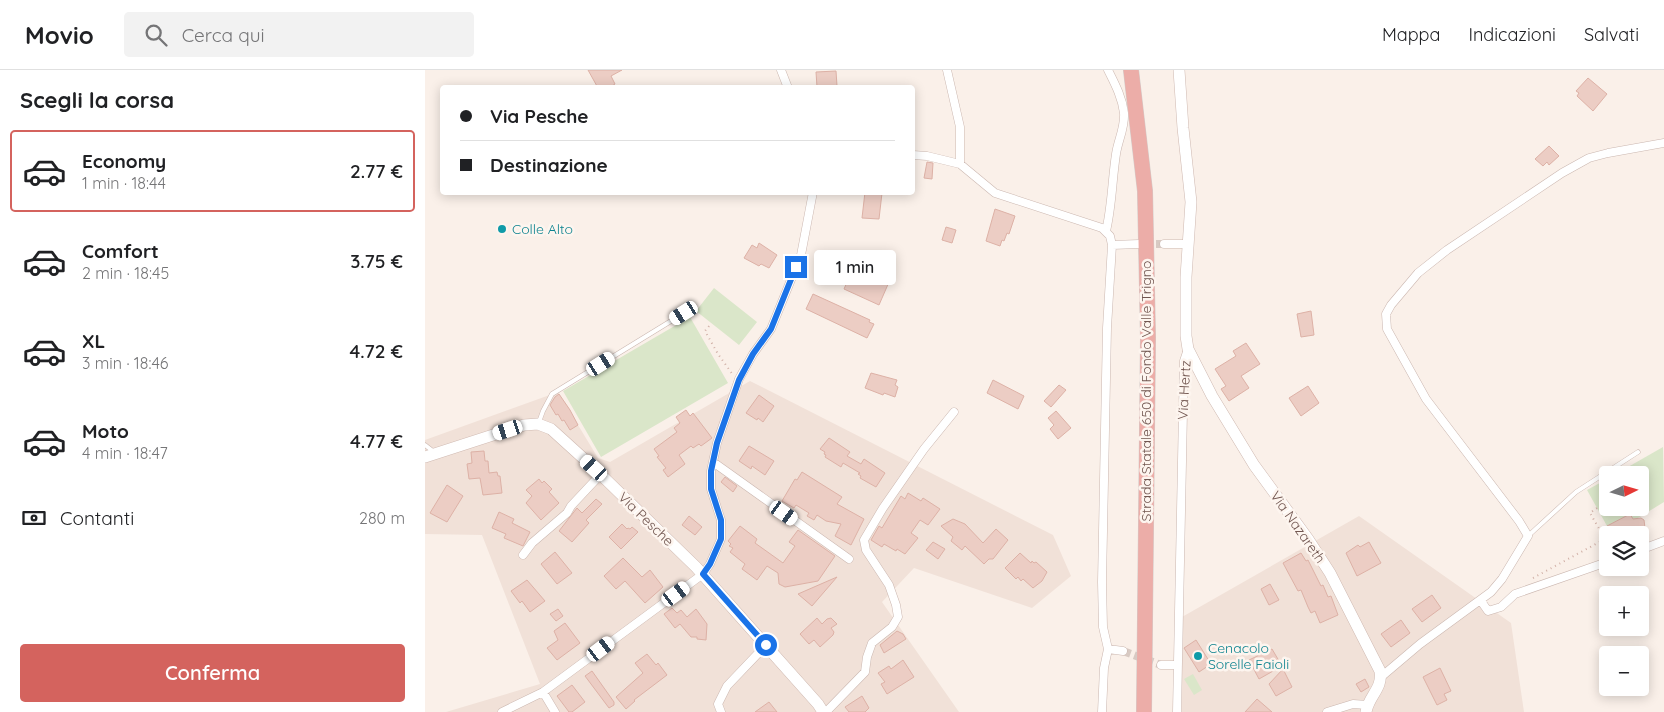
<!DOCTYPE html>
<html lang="it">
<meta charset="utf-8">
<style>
body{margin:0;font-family:Quicksand,sans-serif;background:#f2f2f2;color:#202124;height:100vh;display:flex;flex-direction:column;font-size:19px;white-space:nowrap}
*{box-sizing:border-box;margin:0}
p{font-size:16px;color:#757577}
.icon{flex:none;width:28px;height:28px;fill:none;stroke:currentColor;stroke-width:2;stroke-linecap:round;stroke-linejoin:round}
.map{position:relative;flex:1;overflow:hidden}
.sheet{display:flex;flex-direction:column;background:#fff;width:425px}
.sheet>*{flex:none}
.guide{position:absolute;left:15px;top:15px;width:475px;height:110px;border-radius:5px;box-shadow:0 2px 12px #0003;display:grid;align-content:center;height:110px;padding:0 20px;background:#fff}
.needle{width:32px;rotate:85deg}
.tools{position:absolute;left:1174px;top:396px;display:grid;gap:10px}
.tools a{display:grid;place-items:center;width:50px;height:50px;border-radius:5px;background:#fff;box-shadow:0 2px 12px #0003;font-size:25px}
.end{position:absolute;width:22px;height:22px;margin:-11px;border:6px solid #1a73e8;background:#fff;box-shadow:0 0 0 2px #fff}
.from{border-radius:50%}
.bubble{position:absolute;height:35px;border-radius:5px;background:#fff;box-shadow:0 2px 12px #0003;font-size:16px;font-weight:600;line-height:35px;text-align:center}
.car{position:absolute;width:15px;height:30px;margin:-15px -8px;border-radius:6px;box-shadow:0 0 4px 1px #0007;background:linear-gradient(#fff 24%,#345 0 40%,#fff 0 76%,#345 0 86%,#fff 0)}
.guide b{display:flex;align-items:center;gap:18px;height:48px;font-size:19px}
.guide b+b{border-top:1px solid #e0e0e0}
.guide i{width:12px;height:12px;background:#202124}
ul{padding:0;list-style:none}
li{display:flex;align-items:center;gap:15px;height:82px;margin:0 10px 8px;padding:0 10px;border:2px solid transparent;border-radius:5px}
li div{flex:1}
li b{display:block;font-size:19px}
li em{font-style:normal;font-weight:600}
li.on{border-color:#d4635e}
li>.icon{width:45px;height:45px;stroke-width:1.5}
h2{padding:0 20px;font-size:22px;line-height:60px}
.pay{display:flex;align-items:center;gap:12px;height:55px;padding:0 20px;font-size:19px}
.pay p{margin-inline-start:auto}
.button{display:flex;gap:10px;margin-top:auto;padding:10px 20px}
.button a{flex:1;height:58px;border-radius:5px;background:#d4635e;color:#fff;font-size:20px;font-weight:600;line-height:58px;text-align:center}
header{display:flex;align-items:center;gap:30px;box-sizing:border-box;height:70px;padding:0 25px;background:#fff;border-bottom:1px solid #e0e0e0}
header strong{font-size:24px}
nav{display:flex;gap:28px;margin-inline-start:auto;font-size:18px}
.search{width:350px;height:45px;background:#f2f2f2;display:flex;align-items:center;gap:12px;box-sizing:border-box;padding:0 18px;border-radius:5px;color:#757577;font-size:19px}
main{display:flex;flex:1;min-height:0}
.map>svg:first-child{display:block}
</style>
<header>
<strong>Movio</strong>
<div class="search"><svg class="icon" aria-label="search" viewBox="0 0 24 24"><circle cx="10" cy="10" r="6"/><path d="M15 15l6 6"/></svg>Cerca qui</div>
<nav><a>Mappa</a><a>Indicazioni</a><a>Salvati</a></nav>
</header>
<main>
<section class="sheet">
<h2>Scegli la corsa</h2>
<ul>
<li class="on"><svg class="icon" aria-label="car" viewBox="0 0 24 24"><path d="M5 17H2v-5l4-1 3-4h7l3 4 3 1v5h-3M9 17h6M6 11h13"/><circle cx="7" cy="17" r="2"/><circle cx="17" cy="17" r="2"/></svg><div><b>Economy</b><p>1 min · 18:44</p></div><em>2.77 €</em></li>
<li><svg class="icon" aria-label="car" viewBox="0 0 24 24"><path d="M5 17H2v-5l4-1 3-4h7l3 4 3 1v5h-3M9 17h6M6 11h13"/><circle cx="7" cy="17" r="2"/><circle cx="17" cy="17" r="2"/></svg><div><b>Comfort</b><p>2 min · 18:45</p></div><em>3.75 €</em></li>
<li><svg class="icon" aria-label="car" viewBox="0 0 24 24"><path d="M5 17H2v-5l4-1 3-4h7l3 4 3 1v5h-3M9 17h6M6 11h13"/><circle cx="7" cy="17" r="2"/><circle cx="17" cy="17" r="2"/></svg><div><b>XL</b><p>3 min · 18:46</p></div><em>4.72 €</em></li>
<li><svg class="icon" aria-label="car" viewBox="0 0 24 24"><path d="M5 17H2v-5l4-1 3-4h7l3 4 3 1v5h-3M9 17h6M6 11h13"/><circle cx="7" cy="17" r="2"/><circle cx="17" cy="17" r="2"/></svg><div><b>Moto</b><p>4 min · 18:47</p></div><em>4.77 €</em></li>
</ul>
<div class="pay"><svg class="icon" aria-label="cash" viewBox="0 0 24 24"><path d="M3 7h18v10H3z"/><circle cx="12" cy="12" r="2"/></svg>Contanti<p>280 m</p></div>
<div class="button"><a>Conferma</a></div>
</section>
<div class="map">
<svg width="1239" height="642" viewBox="0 0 1239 642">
<rect width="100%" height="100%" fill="#faf0e9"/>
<path fill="#f1e1d8" d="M325,311L628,465L646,506L607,538L489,498L457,532L534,642H21L115,614L57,465L0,464V370L133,322L173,388L185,392Z
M934,446L1086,553L1099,642H757V547Z"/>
<path fill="#dae6c9" d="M289,218L332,252L314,275L271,241Z
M265,247L303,313L176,387L138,321Z
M1238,377L1239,432L1208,451L1205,444L1182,456L1162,420L1182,409V438H1215V405H1189Z
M768,604L777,620L769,625L759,609Z"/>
<path fill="#eccdc4" stroke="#ddb1a6" d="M163,0H197L186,6L190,14L184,18H173Z
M411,1L412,16L392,17L391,2Z
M1163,8L1182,24L1168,41L1152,26L1154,23L1151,21Z
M1124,76L1134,86L1124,95L1122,92L1118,96L1110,89Z
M502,92L508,93L507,109L499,108Z
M440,122L457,123L454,149L437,148Z
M570,139L590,146L584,164L582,163L579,171L577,170L575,176L561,171Z
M521,157L531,160L527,173L517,170Z
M334,173L352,185L344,198L336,194L334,196L319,188L327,175L332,178Z
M429,196L464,212L454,235L419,219Z
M388,224L445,250L444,252L449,254L442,268L381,239Z
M886,241L889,265L876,267L872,244Z
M821,273L835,294L816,306L824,318L804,331L796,319L801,316L790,299L811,286L808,281Z
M446,303L472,310L470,315L473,317L470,327L459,323L458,325L440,318Z
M568,310L599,326L593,339L562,323Z
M634,315L641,320L626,337L619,331Z
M883,316L894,333L876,346L864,328Z
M134,324L145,340L153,355L145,360L139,350L137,351L133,344L131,345L125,335L130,327Z
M334,325L349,336L338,352L333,348L332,350L321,343Z
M261,340L265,346L268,343L287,368L276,376L274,374L268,378L266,376L254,385L260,394L243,407L238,400L241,398L232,387L234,386L229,379L252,362L249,358L255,353L251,347Z
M631,341L646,358L633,369L625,359L629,355L623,348Z
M404,368L425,382L422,386L436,394L439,389L460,403L451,417L435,408L436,406L433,404L435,403L418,393L416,397L400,387L401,385L399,384L400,382L395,379Z
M324,376L349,391L340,405L327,396L326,399L314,391Z
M59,381L60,391H63L64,403L72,402L73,406H75L77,423L58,425L55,408L44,409L42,394L47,393L46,382Z
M377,402L417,427L412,434L439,449L426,475L410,466L416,454L401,451L392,445L389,450L382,446L384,443L371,435L369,438L357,431L370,409L372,410Z
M300,407L312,416L308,422L296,412Z
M114,409L117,413L119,411L127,419L124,422L134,433L116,450L101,433L107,426L101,420Z
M22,415L38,426L22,452L5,443Z
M483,423L496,431L498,428L515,439L503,455L495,450L486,463L493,468L480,484L472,479L471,481L459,474L457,477L446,470L454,456L457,458L476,426L480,429Z
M171,429L177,434L161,450L164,453L147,472L134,461L152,438L157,443Z
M74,442L89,449L87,453L105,462L98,476L79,468L81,464L67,458Z
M1205,444L1208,449L1216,448L1219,450L1220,458L1207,465H1187L1182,456Z
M264,446L277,457L270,465L257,455Z
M528,449L540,454L558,473L571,459L583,470L568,489H564L559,494L540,476L537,480L526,471L528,467L516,456Z
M197,454L202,459L203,458L205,459L207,457L213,462L196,479L184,467Z
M315,456L332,469L330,473L358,493L370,476L364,472L373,460L410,486L393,511L360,517L354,514L353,503L342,496L332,510L317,499L320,494L305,482L308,478L304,476L306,474L303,471Z
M508,472L520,479L513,489L501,480Z
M944,472L956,493L932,506L921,483L933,475L935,477Z
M130,482L147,503L132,514L116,494Z
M595,483L606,493L607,491L609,493L611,492L622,502L617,511L608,518L598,509L596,511L593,507L591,509L580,498Z
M876,483L881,491L883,490L896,516L898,515L903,527L906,526L913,545L895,553L890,541L886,543L883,537L876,520L873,521L858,493Z
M198,488L217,507L225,500L238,517L220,533L200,511L191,519L179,506Z
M412,507L387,536L373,524Z
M102,510L120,531L105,542L97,531L95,533L86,521Z
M845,514L854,530L844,535L836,519Z
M1007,525L1016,538L997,552L987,539Z
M247,538L252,543L256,540L262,547L271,539L282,554L281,570L272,569V567H266L255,554L250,558L239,544Z
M133,539L138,546L131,551L125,544Z
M392,548L397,554L402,549L406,548L412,554L406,558L409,562L408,565L395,577L389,570L384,574L375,564Z
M976,550L985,563L966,577L956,564Z
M140,553L155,573L132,590L122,578L133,570L129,561Z
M472,561L478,564L481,569L459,583L455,575Z
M771,570L786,594L774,602L759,578Z
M847,579L857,596L834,609L824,590Z
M222,584L231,595L233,593L242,605L209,630L210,631L201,639L191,627L218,603L210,593Z
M478,590L489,607L462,624L456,614L460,612L453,603L464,596L466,599Z
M1015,598L1026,621L1019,624L1022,630L1012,635L998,607Z
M858,599L867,617L851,626L844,614Z
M167,601L189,632V635L184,638L160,606Z
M940,609L944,617L936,622L931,614Z
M147,615L160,632L147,642H144L132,626Z
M437,626L444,638L440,642H424L420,637Z
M832,629L847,642H820Z
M344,632L352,642H330Z"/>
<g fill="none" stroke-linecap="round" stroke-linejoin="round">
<path stroke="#d8cac3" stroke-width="8" stroke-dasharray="8 4" stroke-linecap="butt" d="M719,174H739
M698,581L736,595"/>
<defs>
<path id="lane" d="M114,352L118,341L127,324L259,243
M0,375L9,382
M1103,466L1151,422L1213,382"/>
<path id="street" d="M356,0L363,18
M522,0L535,57V94
M488,85L502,86L535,94L570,123L677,158L685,166L687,175L714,174
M681,161C687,136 687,110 691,84C693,70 700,58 699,43C697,27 690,14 683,0
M739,174H763
M288,392L424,489
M1215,480L1239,471
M98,485L107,473L142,443L146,436L176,404
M1056,531L1063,541L1076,537L1090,524L1182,492
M683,579L698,581
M736,595H752
M956,607L995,574L1066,522L1077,509L1103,466L1094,451L1001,329L962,259L961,244L966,235L993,203L1022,180L1137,103L1164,88L1183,83L1239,73
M118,622L130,642
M77,642L118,622L278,504L285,494L296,469V450L286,419V401L292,373L314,309L328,284L346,259L376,185L388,122
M296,642L293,634L302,616L341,575
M401,642L440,602L442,587L447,573L467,557L473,547L471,535L464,515L441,480L439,470L458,438L499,379L529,342
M677,642L679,598L683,579L678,557L677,512L682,258L687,175
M752,642L759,291L763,279
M902,642L928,634L942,635"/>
<path id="secondary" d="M754,0L758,58L766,132L761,207V266L763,279L787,326L829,395L883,469L905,503L955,601C958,619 944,625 941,642
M0,387L99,355L113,354L126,359L169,398L271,497L393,634L398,642"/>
<path id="highway" d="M706,0L720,121L723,268L719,642"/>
</defs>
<use href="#lane" stroke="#cbb7b0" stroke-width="5"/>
<use href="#street" stroke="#cbb7b0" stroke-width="9"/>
<use href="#secondary" stroke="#cfb9b1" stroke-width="12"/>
<use href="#highway" stroke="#d4ccca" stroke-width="16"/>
<path stroke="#d1b0a7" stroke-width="2" stroke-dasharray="1 4" stroke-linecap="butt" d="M284,256L280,261L293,284L308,305
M1172,438L1165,443L1180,469
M1108,508L1182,468"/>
<use href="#lane" stroke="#fff" stroke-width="4"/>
<use href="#street" stroke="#fff" stroke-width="8"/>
<use href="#secondary" stroke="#fff" stroke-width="11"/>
<use href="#highway" stroke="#ecada8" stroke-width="15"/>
</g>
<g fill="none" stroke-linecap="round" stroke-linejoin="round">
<path stroke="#1a73e8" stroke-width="6" d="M341,575L278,504L285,494L296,469V450L286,419V401L292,373L314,310L328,284L346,259L371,197"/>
</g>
<g fill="#0f9aa8" stroke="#fdf5ef" stroke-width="2">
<circle cx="77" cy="159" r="5"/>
<circle cx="773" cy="586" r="5"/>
</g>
<g text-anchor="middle" stroke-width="5" stroke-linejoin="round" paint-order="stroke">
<g font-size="14" fill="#0d838f" stroke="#fdf5ef" text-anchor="start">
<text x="87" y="164">Colle Alto</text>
<text x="783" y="583">Cenacolo<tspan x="783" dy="16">Sorelle Faioli</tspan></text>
</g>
<g font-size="14" fill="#715650" stroke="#fdf5ef">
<text transform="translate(759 320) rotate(-87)" y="5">Via Hertz</text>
<text transform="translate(721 321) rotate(-90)" y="5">Strada Statale 650 di Fondo Valle Trigno</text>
<text transform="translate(221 449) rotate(44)" y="5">Via Pesche</text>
<text transform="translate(873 457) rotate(55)" y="5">Via Nazareth</text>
</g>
</g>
</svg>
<div class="tools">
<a><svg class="needle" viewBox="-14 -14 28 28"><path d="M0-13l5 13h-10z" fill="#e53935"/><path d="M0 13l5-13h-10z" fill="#757577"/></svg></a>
<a><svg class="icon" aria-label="layers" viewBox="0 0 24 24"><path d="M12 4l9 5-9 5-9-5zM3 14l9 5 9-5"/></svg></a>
<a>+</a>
<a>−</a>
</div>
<i class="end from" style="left:341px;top:575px"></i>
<i class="end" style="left:371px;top:197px"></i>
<div class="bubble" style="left:389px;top:180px;width:82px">1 min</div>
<i class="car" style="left:259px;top:243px;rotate:238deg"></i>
<i class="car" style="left:176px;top:294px;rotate:58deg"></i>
<i class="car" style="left:83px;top:360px;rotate:252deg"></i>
<i class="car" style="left:169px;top:398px;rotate:312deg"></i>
<i class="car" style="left:359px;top:443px;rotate:125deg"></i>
<i class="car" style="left:251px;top:524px;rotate:54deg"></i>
<i class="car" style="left:176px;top:579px;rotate:53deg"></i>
<div class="guide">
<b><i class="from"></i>Via Pesche</b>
<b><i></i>Destinazione</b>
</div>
</div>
</main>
